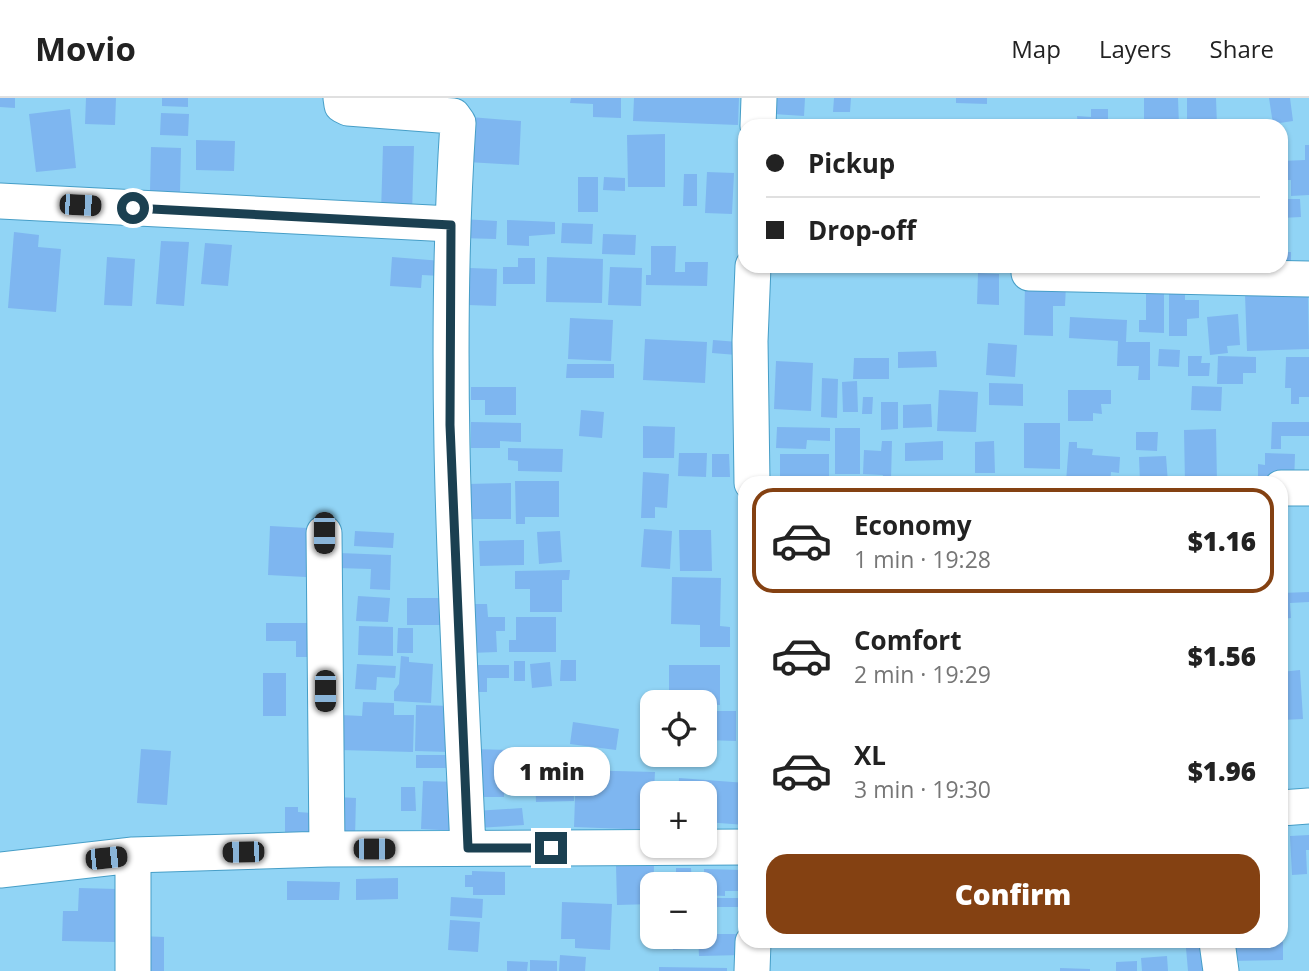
<!DOCTYPE html>
<meta charset="utf-8">
<style>
body{margin:0;font-family:"Open Sans",sans-serif;background:#f2f2f2;color:#222;height:100vh;display:flex;flex-direction:column;font-size:26px;white-space:nowrap}
*{box-sizing:border-box;margin:0}
p{font-size:23px;color:#767676}
.icon{flex:none;width:38px;height:38px;fill:none;stroke:currentColor;stroke-width:2;stroke-linecap:round;stroke-linejoin:round}
.map{position:relative;flex:1;overflow:hidden}
.side{position:absolute;left:738px;top:378px;width:550px;height:472px;display:flex;flex-direction:column;background:#fff;border-radius:21px;box-shadow:0 2px 5px #0004}
.side>*{flex:none}
.hud{position:absolute;left:738px;top:21px;width:550px;height:154px;border-radius:21px;box-shadow:0 2px 5px #0004;display:grid;align-content:center;height:154px;padding:0 28px;background:#fff}
.controls{position:absolute;left:640px;top:592px;display:grid;gap:14px}
.controls a{display:grid;place-items:center;width:77px;height:77px;border-radius:14px;background:#fff;box-shadow:0 2px 5px #0004;font-size:35px}
.end{position:absolute;width:32px;height:32px;margin:-16px;border:9px solid #1b4051;background:#fff;box-shadow:0 0 0 4px #fff}
.from{border-radius:50%}
.bubble{position:absolute;height:49px;border-radius:21px;background:#fff;box-shadow:0 2px 5px #0004;font-size:23px;font-weight:800;line-height:49px;text-align:center}
.car{position:absolute;width:21px;height:42px;margin:-21px -10px;border-radius:9px;box-shadow:0 0 5px 2px #0007;background:linear-gradient(#222 24%,#8ab4d8 0 40%,#222 0 76%,#8ab4d8 0 86%,#222 0)}
.hud b{display:flex;align-items:center;gap:24px;height:66px;font-size:26px}
.hud b+b{border-top:2px solid #e0e0e0}
.hud i{width:18px;height:18px;background:#222}
ul{padding:12px 0 0;list-style:none}
li{display:flex;align-items:center;gap:21px;height:105px;margin:0 14px 10px;padding:0 14px;border:4px solid transparent;border-radius:21px}
li div{flex:1}
li b{display:block;font-size:26px}
li em{font-style:normal;font-weight:800}
li.active{border-color:#844112}
li>.icon{width:63px;height:63px;stroke-width:1.5}
.button{display:flex;gap:14px;margin-top:auto;padding:14px 28px}
.button a{flex:1;height:80px;border-radius:21px;background:#844112;color:#fff;font-size:28px;font-weight:800;line-height:80px;text-align:center}
header{display:flex;align-items:center;gap:42px;box-sizing:border-box;height:98px;padding:0 35px;background:#fff;border-bottom:2px solid #e0e0e0}
header strong{font-size:33px}
nav{display:flex;gap:38px;margin-inline-start:auto;font-size:24px}
.map>svg:first-child{display:block}
</style>
<header>
<strong>Movio</strong>
<nav><a>Map</a><a>Layers</a><a>Share</a></nav>
</header>
<div class="map">
<svg width="1309" height="873" viewBox="0 0 1309 873">
<rect width="100%" height="100%" fill="#91d4f5"/>
<path fill="#7eb6f0" d="M0,0H15V10L0,9Z
M86,0H116L115,27L85,26Z
M162,0H188V9L162,8Z
M571,0H621V20L593,19V6L570,5Z
M634,0H739L738,27L633,23Z
M774,0H805L804,18L773,16Z
M834,0H851L850,14H833Z
M956,0H987V6L956,5Z
M1144,0H1178L1179,28H1144Z
M1187,0H1216L1217,28H1187Z
M1269,0H1290L1293,23L1273,26Z
M70,11L76,70L36,74L29,16Z
M1091,11H1108V28H1078L1077,18L1091,19Z
M161,15L189,16L188,38L160,37Z
M470,19L521,23L519,67L467,64Z
M665,36V89H628L627,37Z
M196,42L235,43L234,73L196,72Z
M1305,47H1309V97L1291,98V82H1284L1283,63L1305,62Z
M383,48H414L412,115H381Z
M151,49L181,50L180,94L150,93Z
M707,74L734,75L732,116L705,115Z
M684,76H697V108H683Z
M578,79H598V114H578Z
M604,79L625,80V93L603,92Z
M1281,84H1284V101H1300L1301,119L1281,120Z
M461,121L497,123L496,141L460,140Z
M507,122L555,124V136L529,138V148L507,147Z
M562,125L593,126L592,146L561,145Z
M14,134L39,137L38,149L61,151L56,214L8,210Z
M603,136L636,137L635,157L602,156Z
M161,143L189,144L184,208L156,206Z
M205,145L232,147L228,188L201,186Z
M651,148H676L675,174H685V164H708L707,188L646,187V177H651Z
M1281,154H1291V163H1281Z
M107,159L135,161L132,208L104,207Z
M392,159L442,163L441,178L422,177L421,190L390,188Z
M547,159L603,161L602,205L546,204Z
M518,160H535V186H503V169H518Z
M610,169L642,170L641,208L608,207Z
M469,170L497,171L496,208L468,207Z
M978,175L999,176V207L977,206Z
M1025,186L1066,187L1065,208H1053V238L1024,237Z
M1308,193L1309,251L1247,253L1245,196Z
M1146,195L1164,196V235L1139,234V222H1146Z
M1169,196H1185V202H1199V220L1187,221V238H1169Z
M1238,216L1240,247L1227,248L1228,255L1210,257L1207,219Z
M1070,219L1127,222L1126,244H1150V282H1138L1139,268H1117L1118,243L1069,240Z
M570,220L613,222L611,263L568,261Z
M645,241L707,244L705,285L643,282Z
M713,242L738,244L737,257L712,255Z
M988,245L1017,247L1015,279L986,277Z
M1159,251L1180,252L1179,269L1158,268Z
M936,253L937,269L898,270V254Z
M1188,258H1202L1201,265H1210L1209,278H1188Z
M1218,258L1256,259V275H1243V286H1217Z
M1286,259H1309V299H1299V306H1291V290H1285Z
M854,260H889V281H853Z
M776,263L813,265L811,313L774,311Z
M567,266H614V280H566Z
M822,280L838,281L837,320L821,319Z
M857,283L858,314H843L842,284Z
M989,285L1023,286V308L989,307Z
M1192,288L1222,289L1221,313L1191,312Z
M471,289H516V317H485V302H471Z
M939,292L978,294L976,334L937,333Z
M1068,292H1111V306H1101L1102,316L1093,315V323H1068Z
M863,299H873L872,316H862Z
M881,304H898V331L881,332Z
M931,306L932,329L903,330V307Z
M581,312L604,314L602,340L579,338Z
M471,324L521,325V344L500,343V350H471Z
M1272,324H1309V338H1281V351H1271Z
M1024,325H1060V371L1024,370Z
M643,328L675,329L674,360H643Z
M777,329L830,330V343L807,342L806,351L776,350Z
M835,330H860V376H835Z
M1216,331L1217,385H1185L1184,332Z
M1136,334H1158L1157,353L1136,352Z
M882,343H892L891,382L882,381L883,377L863,376L864,352L881,353Z
M943,343V362L905,363V345Z
M994,343L995,375H975V344Z
M1069,344H1077V350L1093,351L1092,357L1120,359L1119,375L1111,374L1110,385L1066,384Z
M508,350L563,351L562,374L518,373V363L508,362Z
M679,355H707L706,379L678,378Z
M1265,355L1295,356L1294,386L1276,380H1258V366L1265,367Z
M712,356H729L730,379H712Z
M780,356H829V378H780Z
M1166,358L1168,385H1140L1139,359Z
M643,374L669,376L667,410L655,409V420H641Z
M515,383H559V419H525V426H516Z
M511,385V421H467V386Z
M270,428L307,430L306,479L268,477Z
M644,431L672,433L670,471L641,469Z
M679,432H711L712,473H680Z
M355,433L394,435L393,450L354,448Z
M560,433L562,464L539,466L537,434Z
M524,442V467L480,468L479,443Z
M339,455L391,457L390,492L370,491L371,471L338,470Z
M1281,467H1287V489H1281Z
M570,472L569,482H562V514H530V491H515V473Z
M672,479L721,480L720,528L730,529V549H700V527L671,526Z
M1309,494V504L1290,505L1291,520L1281,521V495Z
M358,498L390,500L388,524L356,523Z
M407,500H447V527H407Z
M468,506H487L488,519H505V533H496L497,554L470,555Z
M516,519H556V554H509V542H516Z
M266,525H312V559H296V543H266Z
M359,528L393,529V558L358,557Z
M398,530H413V555H397Z
M401,558L409,559V564L433,566L431,605L394,603V593L399,586Z
M561,562H576V583H560Z
M514,563H525V583H514Z
M550,564L552,588L532,590L530,566Z
M357,566L396,568L395,580L377,579L376,592L355,591Z
M469,567H509V580H487V594H468Z
M669,567H720V607L669,604Z
M1300,572L1303,621L1281,622V574Z
M263,575H286V618H263Z
M363,604L394,605V617H414L413,654L340,652L341,617L362,618Z
M416,607L452,608L450,654L415,653Z
M705,613H736V643L705,642Z
M573,624L619,631L616,652L570,646Z
M535,649L570,651L569,665L534,663Z
M141,651L171,653L167,707L137,705Z
M472,651L512,652L511,683H504V699H477Z
M416,657H448V670H416Z
M576,672L655,674L652,732L574,729Z
M573,676L574,703L536,704L535,677Z
M679,680L746,685V727L705,724V695H678Z
M423,683L459,684L457,733L421,731Z
M401,689H415L416,713H401Z
M337,699L356,700L355,740L335,739Z
M285,709H298V714L312,715V736L285,740Z
M522,710L524,727L477,730L475,713Z
M1309,737V752H1306L1307,776L1292,777L1290,738Z
M654,765L653,806L617,807L616,767Z
M676,770H691L692,786H676Z
M704,771L741,772L740,793H725V798L705,797Z
M472,773L505,774V797H473V789H465V777H472Z
M398,780V801L356,802V781Z
M287,783L340,784L339,802H287Z
M79,790L117,791L115,844L62,843L63,813H78Z
M451,799L483,801L482,820L450,818Z
M705,800H744L743,809H715L714,814L705,813Z
M562,804L612,806L610,852L575,850V841H561Z
M450,822L480,824L478,854L448,852Z
M705,836H742L743,857L699,858L698,838Z
M140,838L164,839V873H139Z
M672,838H687L688,851L673,852Z
M1283,844V862L1229,863V845Z
M1214,848L1215,873H1188L1186,850Z
M560,857L586,859L585,873H559Z
M1167,858L1168,873H1142L1141,860Z
M530,862L557,863V873H530Z
M507,863L528,864L527,873H507Z
M1137,863V873H1116V864Z
M659,869L727,870V873H659Z
M1060,870L1090,871V873H1060Z"/>
<g fill="none" stroke-linecap="round" stroke-linejoin="round">
<defs>
<path id="minor" d="M341,0L342,7L348,10L453,18L458,25C442,267 457,509 468,750
M758,28L759,0
M0,103L451,126
M1029,175L1309,181
M752,385L750,243L753,168
M1281,390H1309
M324,435L327,751
M1281,710L1309,708
M133,757V873
M0,772L133,757L327,751L746,749
M1217,844L1221,873
M752,873L753,844"/>
</defs>
<use href="#minor" stroke="#469ec7" stroke-width="37"/>
<use href="#minor" stroke="#fff" stroke-width="35"/>
</g>
<g fill="none" stroke-linecap="round" stroke-linejoin="round">
<path stroke="#1b4051" stroke-width="9" d="M133,110L451,127L450,327L468,750H551"/>
</g>
</svg>
<div class="controls">
<a><svg class="icon" aria-label="locate" viewBox="0 0 24 24"><circle cx="12" cy="12" r="6"/><path d="M12 2v4M12 18v4M2 12h4M18 12h4"/></svg></a>
<a>+</a>
<a>−</a>
</div>
<i class="end from" style="left:133px;top:110px"></i>
<i class="end" style="left:551px;top:750px"></i>
<div class="bubble" style="left:494px;top:649px;width:116px">1 min</div>
<i class="car" style="left:80px;top:107px;rotate:93deg"></i>
<i class="car" style="left:324px;top:435px;rotate:180deg"></i>
<i class="car" style="left:325px;top:593px;rotate:180deg"></i>
<i class="car" style="left:374px;top:751px;rotate:90deg"></i>
<i class="car" style="left:243px;top:754px;rotate:269deg"></i>
<i class="car" style="left:106px;top:760px;rotate:84deg"></i>
<div class="hud">
<b><i class="from"></i>Pickup</b>
<b><i></i>Drop-off</b>
</div>
<section class="side">
<ul>
<li class="active"><svg class="icon" aria-label="car" viewBox="0 0 24 24"><path d="M5 17H2v-5l4-1 3-4h7l3 4 3 1v5h-3M9 17h6M6 11h13"/><circle cx="7" cy="17" r="2"/><circle cx="17" cy="17" r="2"/></svg><div><b>Economy</b><p>1 min · 19:28</p></div><em>$1.16</em></li>
<li><svg class="icon" aria-label="car" viewBox="0 0 24 24"><path d="M5 17H2v-5l4-1 3-4h7l3 4 3 1v5h-3M9 17h6M6 11h13"/><circle cx="7" cy="17" r="2"/><circle cx="17" cy="17" r="2"/></svg><div><b>Comfort</b><p>2 min · 19:29</p></div><em>$1.56</em></li>
<li><svg class="icon" aria-label="car" viewBox="0 0 24 24"><path d="M5 17H2v-5l4-1 3-4h7l3 4 3 1v5h-3M9 17h6M6 11h13"/><circle cx="7" cy="17" r="2"/><circle cx="17" cy="17" r="2"/></svg><div><b>XL</b><p>3 min · 19:30</p></div><em>$1.96</em></li>
</ul>
<div class="button"><a>Confirm</a></div>
</section>
</div>
